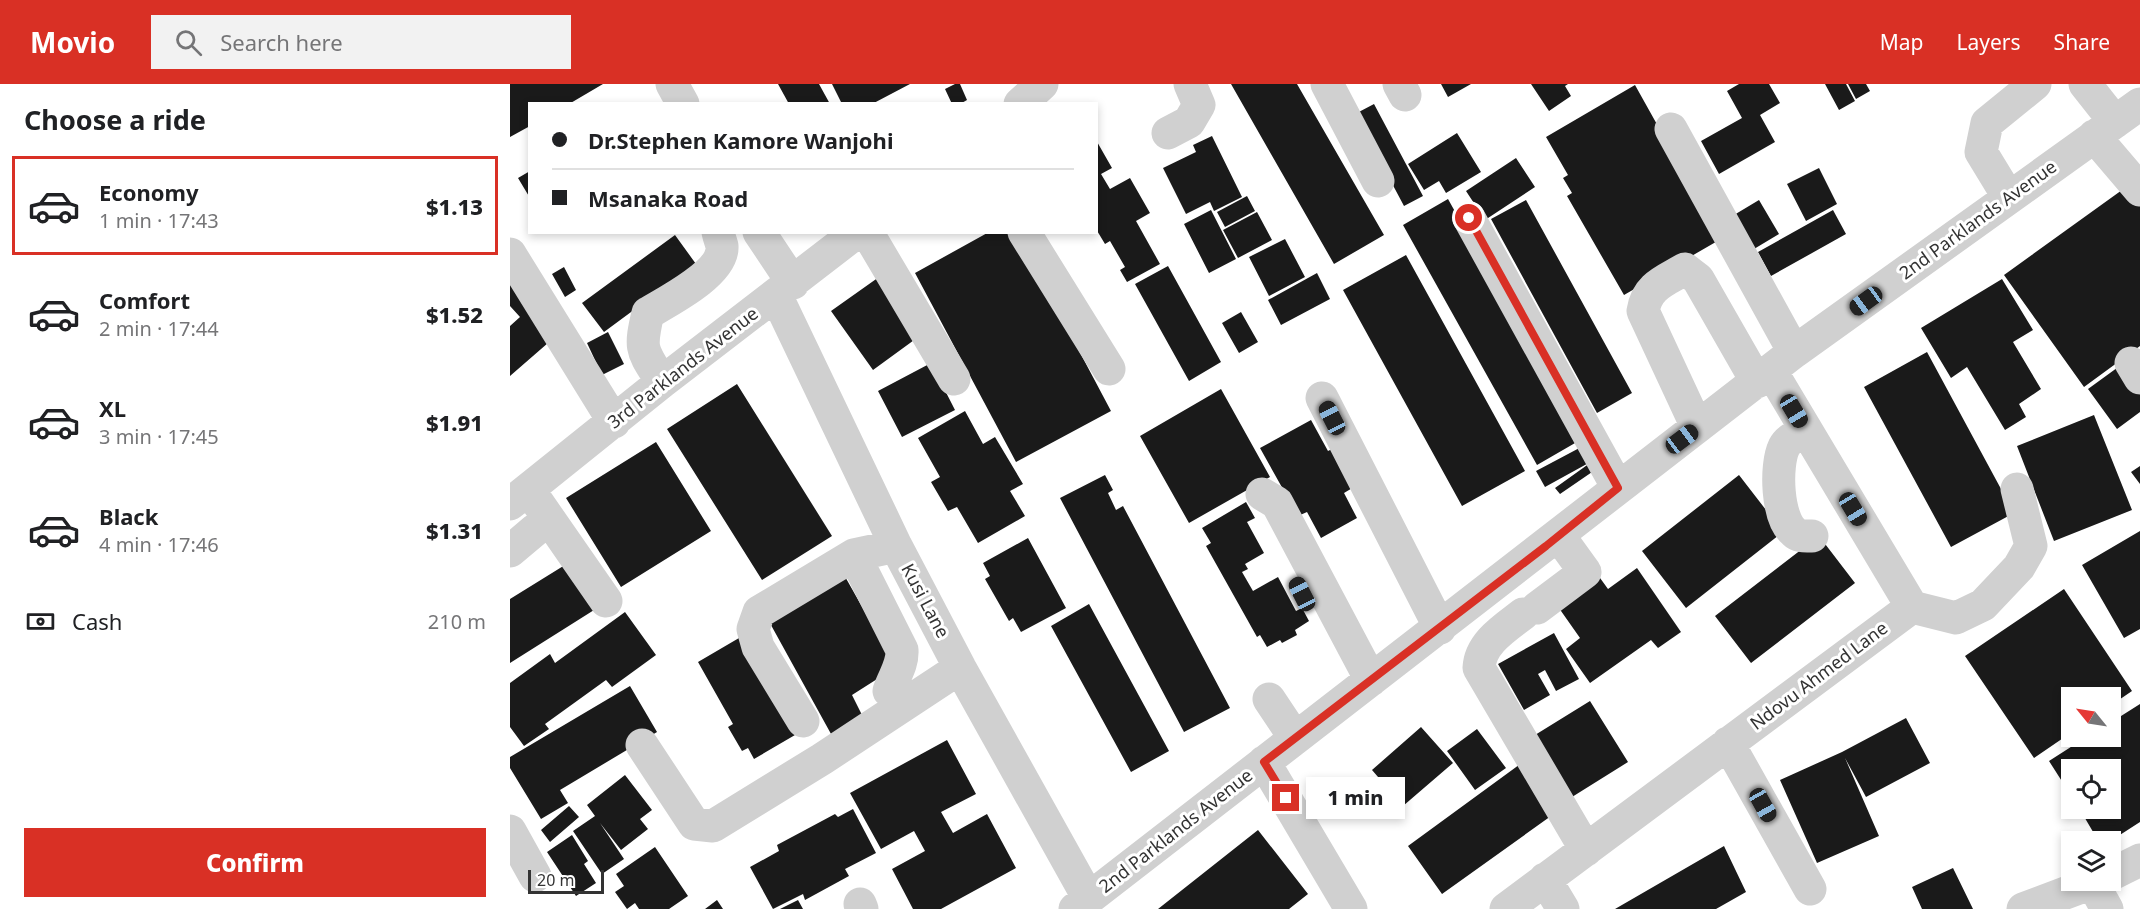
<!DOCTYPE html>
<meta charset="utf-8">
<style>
body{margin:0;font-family:"Noto Sans",sans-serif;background:#f2f2f2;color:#202124;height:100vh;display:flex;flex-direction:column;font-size:22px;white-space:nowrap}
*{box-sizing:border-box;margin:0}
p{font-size:20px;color:#757577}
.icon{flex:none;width:33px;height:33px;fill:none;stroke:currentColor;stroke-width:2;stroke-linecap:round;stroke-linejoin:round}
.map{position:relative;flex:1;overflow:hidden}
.sheet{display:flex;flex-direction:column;background:#fff;width:510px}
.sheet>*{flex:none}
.top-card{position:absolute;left:18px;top:18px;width:570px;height:132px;border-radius:0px;box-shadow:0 3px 9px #0003;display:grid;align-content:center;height:132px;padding:0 24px;background:#fff}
.needle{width:39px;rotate:300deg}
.tools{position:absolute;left:1551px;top:603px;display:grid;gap:12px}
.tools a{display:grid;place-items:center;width:60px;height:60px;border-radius:0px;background:#fff;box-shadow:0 3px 9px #0003;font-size:30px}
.scale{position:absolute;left:18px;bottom:15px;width:76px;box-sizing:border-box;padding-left:6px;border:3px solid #333;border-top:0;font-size:16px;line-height:21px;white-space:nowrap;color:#333;-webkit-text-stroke:4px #fff;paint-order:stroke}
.end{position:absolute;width:27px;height:27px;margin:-14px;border:8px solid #d93025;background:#fff;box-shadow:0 0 0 3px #fff}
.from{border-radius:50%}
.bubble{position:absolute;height:42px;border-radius:0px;background:#fff;box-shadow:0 3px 9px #0003;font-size:20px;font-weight:800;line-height:42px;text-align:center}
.car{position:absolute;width:18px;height:36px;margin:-18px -9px;border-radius:8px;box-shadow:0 0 4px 2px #0007;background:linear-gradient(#222 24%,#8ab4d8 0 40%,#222 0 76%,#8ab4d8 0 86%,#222 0)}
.top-card b{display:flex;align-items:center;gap:21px;height:57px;font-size:22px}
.top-card b+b{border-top:2px solid #e0e0e0}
.top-card i{width:15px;height:15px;background:#202124}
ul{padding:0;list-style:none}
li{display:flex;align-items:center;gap:18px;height:99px;margin:0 12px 9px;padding:0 12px;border:3px solid transparent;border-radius:0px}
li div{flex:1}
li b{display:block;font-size:22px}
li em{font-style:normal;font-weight:800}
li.active{border-color:#d93025}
li>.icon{width:54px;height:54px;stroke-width:1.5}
h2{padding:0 24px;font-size:27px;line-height:72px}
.pay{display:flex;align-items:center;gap:15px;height:66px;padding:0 24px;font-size:22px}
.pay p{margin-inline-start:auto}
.button{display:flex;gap:12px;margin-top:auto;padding:12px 24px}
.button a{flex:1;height:69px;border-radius:0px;background:#d93025;color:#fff;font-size:24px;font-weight:800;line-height:69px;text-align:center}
header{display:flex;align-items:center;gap:36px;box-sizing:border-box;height:84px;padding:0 30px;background:#d93025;color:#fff}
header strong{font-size:28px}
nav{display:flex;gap:33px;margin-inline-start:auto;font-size:21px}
.search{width:420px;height:54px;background:#f2f2f2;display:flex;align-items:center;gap:15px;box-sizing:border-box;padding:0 21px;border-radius:0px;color:#757577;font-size:22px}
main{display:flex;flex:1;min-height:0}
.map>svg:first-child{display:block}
</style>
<header>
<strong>Movio</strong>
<div class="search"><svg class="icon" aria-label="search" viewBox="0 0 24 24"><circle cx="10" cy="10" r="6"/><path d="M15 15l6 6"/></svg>Search here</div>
<nav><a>Map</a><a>Layers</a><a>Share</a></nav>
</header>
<main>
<section class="sheet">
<h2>Choose a ride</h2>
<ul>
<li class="active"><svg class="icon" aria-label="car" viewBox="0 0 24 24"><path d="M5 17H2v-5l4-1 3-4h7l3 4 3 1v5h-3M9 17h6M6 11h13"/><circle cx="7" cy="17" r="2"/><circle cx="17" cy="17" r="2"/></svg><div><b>Economy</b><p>1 min · 17:43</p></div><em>$1.13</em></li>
<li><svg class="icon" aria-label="car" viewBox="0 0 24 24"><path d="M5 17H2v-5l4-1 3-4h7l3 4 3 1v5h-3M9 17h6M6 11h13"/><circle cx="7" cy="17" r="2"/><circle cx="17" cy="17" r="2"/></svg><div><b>Comfort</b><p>2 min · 17:44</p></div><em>$1.52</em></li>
<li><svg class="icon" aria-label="car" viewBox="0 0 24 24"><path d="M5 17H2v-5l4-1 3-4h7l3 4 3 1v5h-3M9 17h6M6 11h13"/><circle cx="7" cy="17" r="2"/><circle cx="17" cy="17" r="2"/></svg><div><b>XL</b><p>3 min · 17:45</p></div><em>$1.91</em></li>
<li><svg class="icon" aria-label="car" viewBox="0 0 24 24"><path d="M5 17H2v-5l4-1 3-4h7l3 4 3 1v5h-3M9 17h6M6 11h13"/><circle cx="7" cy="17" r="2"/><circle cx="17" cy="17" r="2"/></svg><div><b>Black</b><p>4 min · 17:46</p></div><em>$1.31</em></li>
</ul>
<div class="pay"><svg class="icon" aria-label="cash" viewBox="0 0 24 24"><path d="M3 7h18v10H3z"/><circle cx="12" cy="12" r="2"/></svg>Cash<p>210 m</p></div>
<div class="button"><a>Confirm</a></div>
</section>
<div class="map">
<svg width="1630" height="825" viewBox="0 0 1630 825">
<rect width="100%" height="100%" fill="#fff"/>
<path fill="#1a1a1a" d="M0,0H93L59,20H20V42L0,53Z
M268,0H309L320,20H279Z
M322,0H400L362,20H332Z
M445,0H450L457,16L450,20H442L435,5Z
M721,0H787L874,151L824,180Z
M931,0H961L938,13Z
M1021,0H1058L1055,2L1061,12L1039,27Z
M1229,0H1259L1270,19L1250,31L1265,58L1209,90L1191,57L1232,34L1217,7Z
M1315,0H1336L1345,17L1329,26Z
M1338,0H1356L1360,7L1346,15Z
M1125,1L1211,155L1114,211L1057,112L1062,109L1053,94L1058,91L1036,53Z
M864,20L913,112L894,122L845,30Z
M947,49L971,88L936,109L929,97L914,106L898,80Z
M702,52L732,113L704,127L700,118L676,130L653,84L686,68L683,61Z
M586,56L602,84L591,90L600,105L620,94L640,129L626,137L650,180L617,198L610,186L615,183L600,157L595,160L586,145Z
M1006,74L1025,103L975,136L956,107Z
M1309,84L1327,120L1296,137L1277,100Z
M20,87V114L8,94Z
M1619,101L1630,117V262L1574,303L1494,191Z
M737,112L745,127L715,143L707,128Z
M938,115L1072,355L1027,381L893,141Z
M1016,116L1122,309L1087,329L981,135Z
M1249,116L1269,150L1239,168L1219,134Z
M701,126L726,175L699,189L674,140Z
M1323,126L1336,150L1261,192L1248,168Z
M747,128L762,156L728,174L713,146Z
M479,148H506L601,327L506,378L405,189Z
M165,151L186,180L94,248L72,219Z
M775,155L795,193L759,212L739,173Z
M896,171L1015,387L952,422L833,206Z
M0,182L46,252L0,292V242L10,233L0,222Z
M658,182L711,278L679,297L625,200Z
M54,183L66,206L55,213L42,190Z
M807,189L820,215L771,241L758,216Z
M369,193L411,251L363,286L321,227Z
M1492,195L1523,246L1503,258L1531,305L1509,320L1516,333L1495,346L1457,283L1441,294L1411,244Z
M731,228L748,258L729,269L712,239Z
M98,248L114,280L92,291L77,259Z
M1417,268L1504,429L1441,463L1354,303Z
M421,279L445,326L392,353L368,307Z
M1611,281L1630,307V328L1607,345L1578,305Z
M227,300L322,452L252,496L157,345Z
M711,305L760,393L679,439L630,352Z
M455,327L473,360L485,353L513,400L500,407L515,432L468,459L447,423L438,427L421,398L430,393L408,354Z
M1584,331L1622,426L1544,457L1507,362Z
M801,336L818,367L822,365L844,403L834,409L847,434L811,454L797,428L788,432L750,364Z
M146,358L201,447L111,503L56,414Z
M1075,361L1084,376L1035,403L1026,387Z
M1080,379L1085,386L1050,410L1045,404Z
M1630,382V400L1621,388Z
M595,391L603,406L598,409L606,426L613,422L720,624L674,648L550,414Z
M1229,391L1273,448L1176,524L1132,467Z
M736,418L745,434L737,438L754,469L735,480L738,485L732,488L743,507L768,493L786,527L792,524L799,537L785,546L787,551L772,559L770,556L757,563L750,551L747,553L696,462L701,459L692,444Z
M1630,447V545L1614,554L1572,481Z
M1309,452L1345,499L1241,579L1205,532Z
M518,454L556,524L511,548L503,534L499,537L475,495L480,492L473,479Z
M63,476L92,521L0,579V515Z
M1127,484L1171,548L1148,564L1141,556L1080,599L1056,565L1070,554L1044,517L1085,487L1098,505Z
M333,489L386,583L342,611L357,641L326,659L256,532Z
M1554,505L1622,607L1600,622V614H1562V648L1524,674L1455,572Z
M579,520L659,667L621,688L541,542Z
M115,528L146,571L102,603L96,596L35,640L39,645L14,662L0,643V599L40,570L45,579Z
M1044,549L1069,595L1046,607L1035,586L1028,590L1040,611L1014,626L988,580Z
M229,554L285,651L244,675L238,664L232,667L218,643L223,640L188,578Z
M120,602L147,648L50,706L58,719L31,735L0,684V673Z
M1080,617L1118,678L1062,713L1025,651Z
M1630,620V738L1599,758H1589L1569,724H1600V686H1562V713L1539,677L1578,652H1600V639Z
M1396,634L1420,679L1356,713L1335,674L1369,752L1307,779L1270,696L1332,668Z
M911,643L943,679L893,722L862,686Z
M967,645L996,684L965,706L937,667Z
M437,656L466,710L431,728L443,749L477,730L506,784L431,825H403L382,785L415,767L404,747L371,765L340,709Z
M1013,678L1048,727L932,810L898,762Z
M115,691L142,726L130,735L138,745L111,766L90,739L114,775L92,790L63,747L85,732L77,721Z
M59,722L69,733L40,758L31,746Z
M343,725L366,769L335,785L339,792L295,816L293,810L263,825L240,783L269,767L267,761L325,730L328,733Z
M748,746L798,810L779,825H648Z
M62,751L78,777L74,780L86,799L66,812L37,768Z
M1214,762L1236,808L1206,825H1105Z
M145,763L178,812L159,825H129L125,819L117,825L105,808L114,802L106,790Z
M1443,784L1463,825H1412L1402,803Z
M207,816L213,825H195Z
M288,816L293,825H270Z"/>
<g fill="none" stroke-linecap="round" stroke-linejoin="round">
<path stroke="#d0d0d0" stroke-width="33" d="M162,0L173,20
M817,0L868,97
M889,0L895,11
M1575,0L1605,38
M510,20L532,0
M1161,45L1284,268
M658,49L679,38L689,21L680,0
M1584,52L1630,106
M1499,114L1471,68L1477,39L1525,0
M959,134L1108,404
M249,148L283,199
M357,148L444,295
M514,148L599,285
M0,170L104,338
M266,211L386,462L450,584L579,815
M1621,279L1630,294
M1261,287L1402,523
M152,298C132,266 129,267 138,229C158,217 214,189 212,162C211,158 209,153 208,148
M812,314L930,544
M1187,343L1133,227C1137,202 1155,197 1175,185L1188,195L1247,298
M1296,347C1288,351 1278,355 1274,363C1265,382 1267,435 1284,448C1289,453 1295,452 1302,452
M19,406L96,517
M752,410L767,419L861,596
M0,420L152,298L347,148
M0,467L25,446
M344,471L392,566C393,581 384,592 379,607
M1402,523L1446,534L1473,521L1509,483L1521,462L1507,405
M1027,524L1075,488L1049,452
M1013,530C995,544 970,559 969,584L1076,766
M759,615L785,654
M293,637L248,563L243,545L249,528L344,471L386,462
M1218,659L1300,805
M132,661L184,740L203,742L312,675L450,584
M754,678L841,825
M0,747L25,792
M1600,791L1630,776
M1035,795L1053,825
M1583,800L1597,825
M350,820L352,825
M565,825L1284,268L1630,20
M996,825L1402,523
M1513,825L1590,796"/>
</g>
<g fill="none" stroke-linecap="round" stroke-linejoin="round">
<path stroke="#d93025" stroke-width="8" d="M776,714L754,678L1036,462L1108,404L959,134"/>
</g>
<g text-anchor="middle" stroke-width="6" stroke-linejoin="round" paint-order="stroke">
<g font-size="18" fill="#333" stroke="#fff">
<text transform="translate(1468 136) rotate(-36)" y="6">2nd Parklands Avenue</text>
<text transform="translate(173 284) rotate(-38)" y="6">3rd Parklands Avenue</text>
<text transform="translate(415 517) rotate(62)" y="6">Kusi Lane</text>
<text transform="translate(1309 592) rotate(-37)" y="6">Ndovu Ahmed Lane</text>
<text transform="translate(666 747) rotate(-38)" y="6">2nd Parklands Avenue</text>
</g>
</g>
</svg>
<div class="tools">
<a><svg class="needle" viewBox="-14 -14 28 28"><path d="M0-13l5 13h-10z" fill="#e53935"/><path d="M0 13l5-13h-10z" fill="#757577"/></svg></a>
<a><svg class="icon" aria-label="locate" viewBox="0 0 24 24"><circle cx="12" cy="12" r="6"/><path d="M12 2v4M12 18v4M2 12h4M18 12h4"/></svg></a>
<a><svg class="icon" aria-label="layers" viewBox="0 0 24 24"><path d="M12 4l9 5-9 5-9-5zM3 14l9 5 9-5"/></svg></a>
</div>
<div class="scale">20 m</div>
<i class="end from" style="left:959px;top:134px"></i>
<i class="end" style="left:776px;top:714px"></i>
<div class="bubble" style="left:796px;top:693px;width:99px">1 min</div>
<i class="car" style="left:1356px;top:217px;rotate:234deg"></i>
<i class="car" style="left:1284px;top:327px;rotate:149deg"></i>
<i class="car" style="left:822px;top:334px;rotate:333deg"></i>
<i class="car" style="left:1172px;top:355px;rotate:53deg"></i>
<i class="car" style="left:1343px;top:425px;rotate:149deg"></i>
<i class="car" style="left:792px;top:510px;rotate:333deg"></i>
<i class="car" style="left:1253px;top:721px;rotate:151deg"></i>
<div class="top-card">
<b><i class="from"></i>Dr.Stephen Kamore Wanjohi</b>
<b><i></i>Msanaka Road</b>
</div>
</div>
</main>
